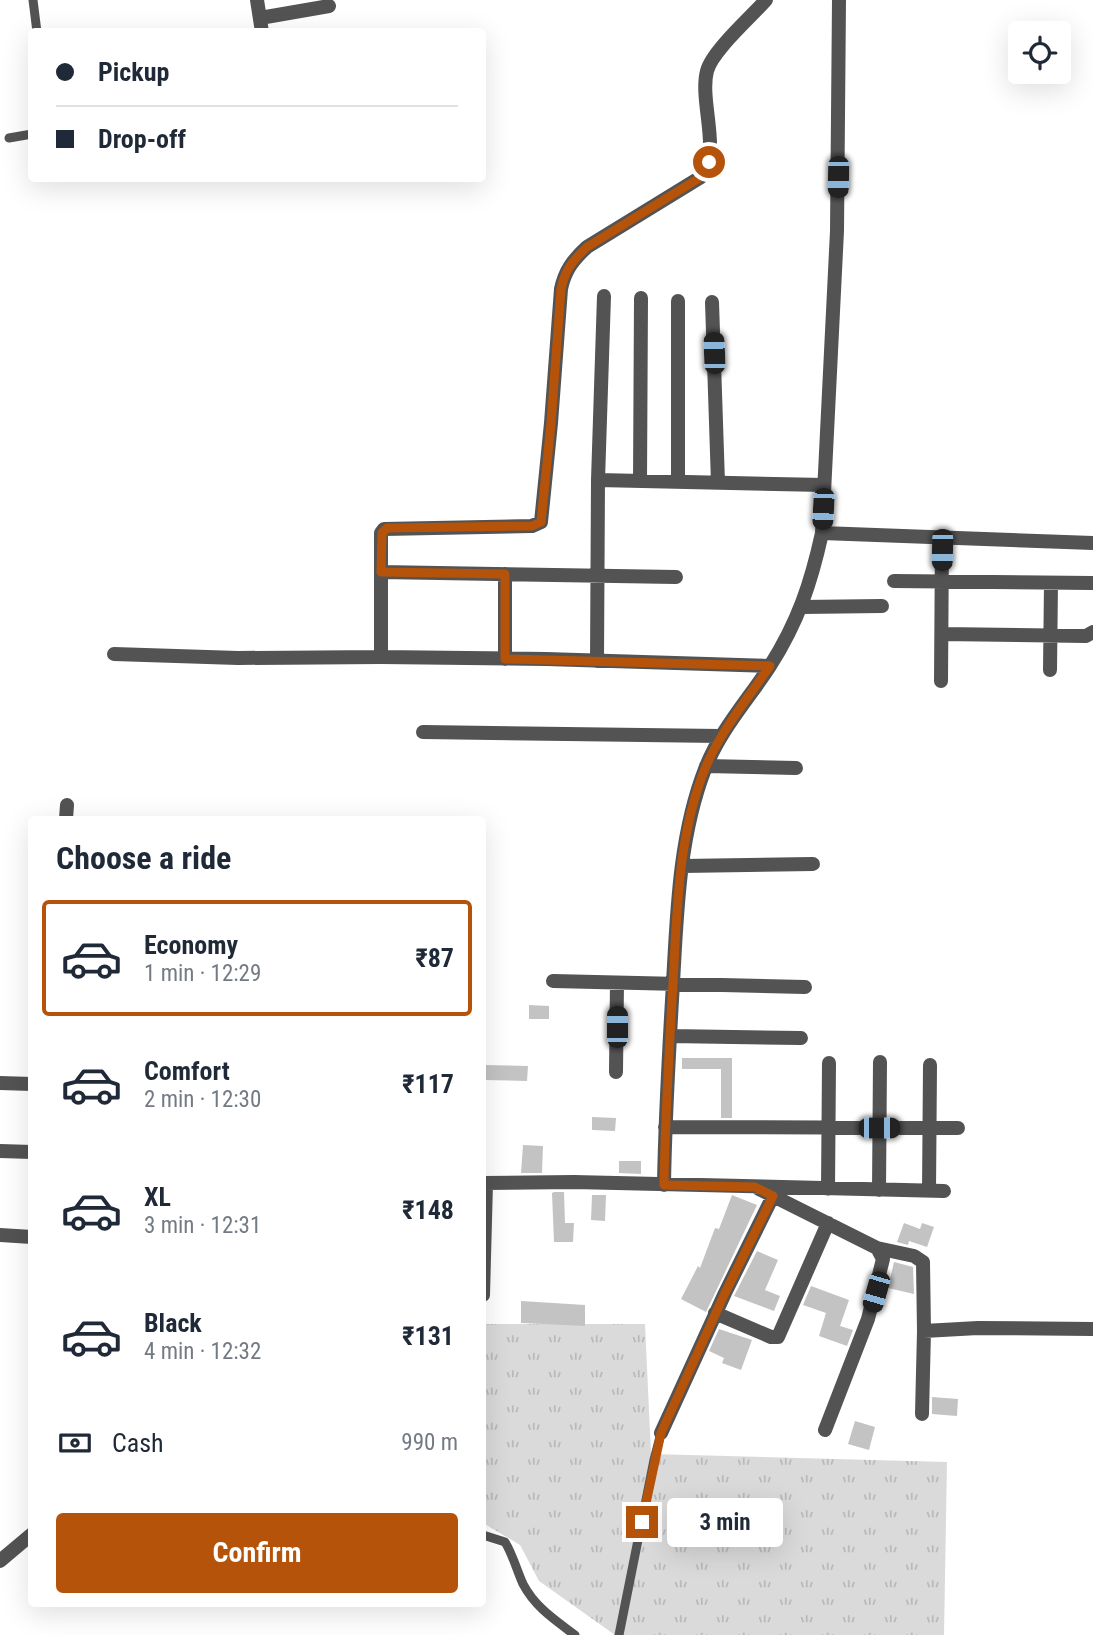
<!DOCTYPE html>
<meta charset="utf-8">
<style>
body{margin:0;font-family:"Roboto Condensed",sans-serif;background:#f6f6f7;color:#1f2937;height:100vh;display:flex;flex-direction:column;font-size:26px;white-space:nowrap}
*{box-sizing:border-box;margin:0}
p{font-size:23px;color:#747a83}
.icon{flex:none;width:38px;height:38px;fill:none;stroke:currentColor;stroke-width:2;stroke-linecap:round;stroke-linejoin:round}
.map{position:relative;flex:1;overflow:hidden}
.sheet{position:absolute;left:28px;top:816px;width:458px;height:791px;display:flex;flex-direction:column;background:#fff;border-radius:7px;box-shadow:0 7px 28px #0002}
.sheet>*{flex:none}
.guide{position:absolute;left:28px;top:28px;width:458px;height:154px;border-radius:7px;box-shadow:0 7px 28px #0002;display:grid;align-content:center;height:154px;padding:0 28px;background:#fff}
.buttons{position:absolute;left:1008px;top:21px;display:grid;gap:14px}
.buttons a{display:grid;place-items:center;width:63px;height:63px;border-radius:7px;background:#fff;box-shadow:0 7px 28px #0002;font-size:35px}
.end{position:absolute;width:32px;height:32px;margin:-16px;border:9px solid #b45309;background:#fff;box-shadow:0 0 0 4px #fff}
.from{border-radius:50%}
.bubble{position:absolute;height:49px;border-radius:7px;background:#fff;box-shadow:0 7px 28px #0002;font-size:23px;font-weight:700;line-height:49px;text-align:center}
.car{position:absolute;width:21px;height:42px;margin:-21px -10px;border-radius:9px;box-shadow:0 0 5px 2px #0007;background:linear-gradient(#222 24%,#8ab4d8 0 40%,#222 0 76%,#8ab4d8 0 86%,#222 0)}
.guide b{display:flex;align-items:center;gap:24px;height:66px;font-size:26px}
.guide b+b{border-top:2px solid #e0e1e3}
.guide i{width:18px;height:18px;background:#1f2937}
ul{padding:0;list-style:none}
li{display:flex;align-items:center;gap:21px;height:116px;margin:0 14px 10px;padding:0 14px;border:4px solid transparent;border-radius:7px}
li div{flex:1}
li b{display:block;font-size:26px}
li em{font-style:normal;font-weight:700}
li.active{border-color:#b45309}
li>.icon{width:63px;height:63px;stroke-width:1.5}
h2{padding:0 28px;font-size:32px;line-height:84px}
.pay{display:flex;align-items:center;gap:18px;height:77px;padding:0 28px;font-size:26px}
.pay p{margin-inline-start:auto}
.primary-button{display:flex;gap:14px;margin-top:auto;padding:14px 28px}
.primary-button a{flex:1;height:80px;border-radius:7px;background:#b45309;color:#fff;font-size:28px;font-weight:700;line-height:80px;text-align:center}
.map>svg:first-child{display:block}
</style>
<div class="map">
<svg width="1093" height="1635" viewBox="0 0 1093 1635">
<defs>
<pattern id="park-tufts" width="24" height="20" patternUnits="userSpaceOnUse" patternTransform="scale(1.75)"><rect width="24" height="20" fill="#dadada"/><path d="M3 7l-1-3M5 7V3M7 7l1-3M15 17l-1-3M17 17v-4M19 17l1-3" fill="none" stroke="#b9b9b9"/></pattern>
</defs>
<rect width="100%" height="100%" fill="#fff"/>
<path fill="url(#park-tufts)" d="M483,1324H645L651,1454L947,1462L944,1635H615L539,1581L520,1545L483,1523Z"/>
<path fill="#c3c3c3" d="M529,1005L549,1006V1019H529Z
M682,1058H732V1118H721V1069H682Z
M483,1065L528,1066L527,1081L483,1080Z
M592,1117L616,1118L615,1131L592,1130Z
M523,1145L543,1146L542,1173H521Z
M619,1161H641V1174L619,1173Z
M554,1192H564L565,1223H574L573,1242H554L552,1193Z
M592,1195H606L605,1221L591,1220Z
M732,1195L757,1205L706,1312L681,1299L698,1266L700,1268L715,1228L719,1229Z
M904,1223L920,1229L922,1223L934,1227L927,1247L909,1241L908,1245L897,1242Z
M757,1251L778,1260L765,1290L780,1296L774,1311L734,1296Z
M894,1262L913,1267L914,1294L888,1288Z
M811,1286L849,1300L840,1326L853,1330L847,1346L819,1336L826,1313L803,1305Z
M521,1301L585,1305V1326L521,1323Z
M719,1329L752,1340L741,1370L722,1363L724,1358L709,1351Z
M932,1397L958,1399L957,1416L932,1414Z
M855,1421L875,1427L869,1450L848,1444Z"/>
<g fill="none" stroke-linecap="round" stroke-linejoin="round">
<path stroke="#535353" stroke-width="9" d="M33,0L37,32
M9,138L32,134
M483,1535L505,1542C513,1555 517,1571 523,1584C535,1607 555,1620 575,1635
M619,1635L654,1460L661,1433"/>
<path stroke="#535353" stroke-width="14" d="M257,0L262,32
M260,18L329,6
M678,301V482
M712,302L718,483
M598,480L824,485
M640,481L641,298
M822,533L1093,543
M381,572L676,577
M505,574V659
M894,581L1093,583
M802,607L882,606
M942,634L1086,636L1093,632
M114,654L238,658L381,657L546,659L770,666
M381,657V533L384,529L532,526L541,522L551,423L561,289C565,270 573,260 587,247L701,177C722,153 699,101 707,71C712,51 752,16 766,0
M597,661L598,480L604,296
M1050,670L1051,583
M941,681L942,536
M423,732L720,736
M706,766L796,768
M66,819L67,805
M682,866L813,864
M553,981L805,987
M670,1036L801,1038
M616,1072L617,983
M0,1083L32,1084
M665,1127L958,1128
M0,1151L32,1152
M483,1183L574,1182L944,1191
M664,1185C665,1118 669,1051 673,983C677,912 679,836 705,769C720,730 748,700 770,666C798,622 811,583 822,533L837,231L839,0
M759,1189L877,1248L883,1259L868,1319L825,1430
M828,1189L829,1063
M879,1190L880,1062
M929,1191L930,1065
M0,1235L32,1237
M877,1248L914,1256L923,1262L924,1331L922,1414
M483,1295L486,1183
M715,1313L771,1337H778L828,1223
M924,1331L978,1328L1093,1329
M661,1433L725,1293L773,1196
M0,1561L32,1534"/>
</g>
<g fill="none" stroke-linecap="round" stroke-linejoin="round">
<path stroke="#b45309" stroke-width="9" d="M642,1522L661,1433L725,1293L773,1196L755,1187L664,1185C665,1118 669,1051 673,983C677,911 678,831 707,764C723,728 748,698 770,666L505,659V574L381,572L382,533L387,528L532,526L541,522L551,423L561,289C565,270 573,260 587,247L701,177L709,162"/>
</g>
</svg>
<div class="buttons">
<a><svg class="icon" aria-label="locate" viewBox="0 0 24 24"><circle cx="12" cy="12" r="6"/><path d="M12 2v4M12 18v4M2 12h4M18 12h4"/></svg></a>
</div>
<i class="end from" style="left:709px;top:162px"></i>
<i class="end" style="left:642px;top:1522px"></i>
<div class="bubble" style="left:667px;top:1498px;width:116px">3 min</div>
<i class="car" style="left:838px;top:177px;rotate:181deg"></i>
<i class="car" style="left:714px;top:353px;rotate:358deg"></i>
<i class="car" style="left:823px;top:509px;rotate:183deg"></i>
<i class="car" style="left:942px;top:550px;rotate:181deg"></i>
<i class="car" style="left:617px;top:1027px;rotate:0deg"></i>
<i class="car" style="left:879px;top:1128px;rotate:90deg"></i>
<i class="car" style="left:876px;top:1292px;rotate:196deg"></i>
<div class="guide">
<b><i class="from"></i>Pickup</b>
<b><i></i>Drop-off</b>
</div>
<section class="sheet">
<h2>Choose a ride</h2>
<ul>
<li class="active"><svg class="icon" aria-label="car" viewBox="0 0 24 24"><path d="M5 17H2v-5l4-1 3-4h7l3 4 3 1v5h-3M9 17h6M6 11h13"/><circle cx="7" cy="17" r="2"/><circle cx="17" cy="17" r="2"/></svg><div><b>Economy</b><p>1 min · 12:29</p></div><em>₹87</em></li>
<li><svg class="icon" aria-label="car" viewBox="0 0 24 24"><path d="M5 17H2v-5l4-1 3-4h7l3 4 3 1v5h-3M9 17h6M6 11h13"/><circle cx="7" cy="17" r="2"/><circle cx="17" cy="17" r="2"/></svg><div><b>Comfort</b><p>2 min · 12:30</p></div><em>₹117</em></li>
<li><svg class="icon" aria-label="car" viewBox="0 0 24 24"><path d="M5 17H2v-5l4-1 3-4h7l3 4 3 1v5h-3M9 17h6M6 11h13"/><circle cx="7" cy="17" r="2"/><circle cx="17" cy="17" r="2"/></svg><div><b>XL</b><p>3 min · 12:31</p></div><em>₹148</em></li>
<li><svg class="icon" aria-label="car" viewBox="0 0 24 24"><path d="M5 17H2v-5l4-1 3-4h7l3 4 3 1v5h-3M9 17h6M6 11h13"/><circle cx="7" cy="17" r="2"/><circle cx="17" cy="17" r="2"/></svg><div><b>Black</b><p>4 min · 12:32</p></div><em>₹131</em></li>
</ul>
<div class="pay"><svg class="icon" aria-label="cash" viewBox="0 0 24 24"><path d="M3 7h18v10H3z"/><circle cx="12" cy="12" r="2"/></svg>Cash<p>990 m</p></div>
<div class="primary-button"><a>Confirm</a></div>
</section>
</div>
